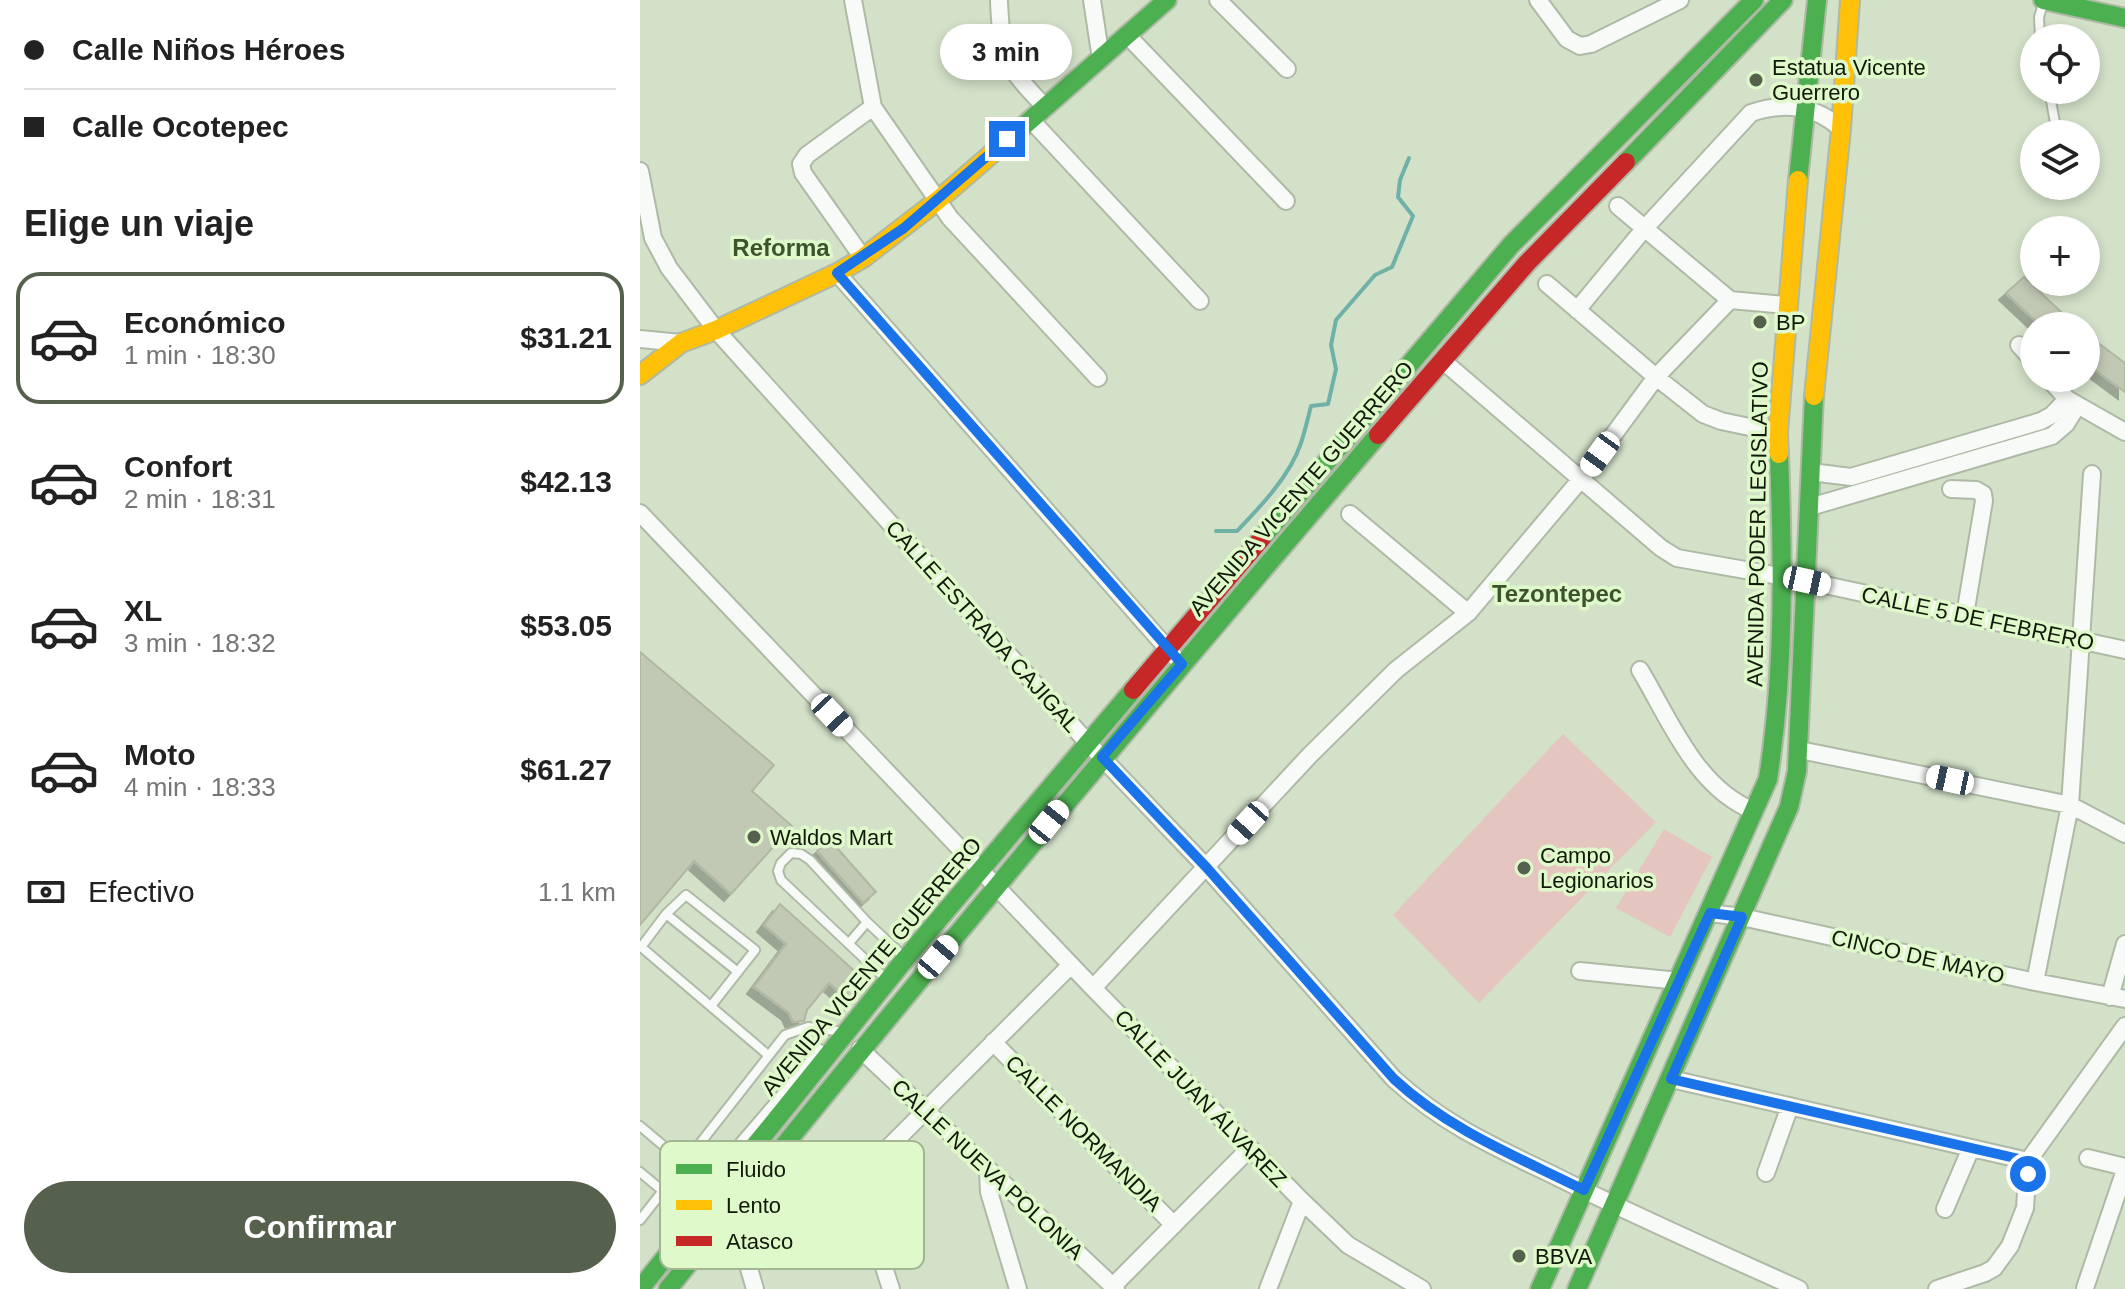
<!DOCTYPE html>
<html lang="es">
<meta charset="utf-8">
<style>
body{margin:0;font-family:Helvetica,sans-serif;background:#f2f2f2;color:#222;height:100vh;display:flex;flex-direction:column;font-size:30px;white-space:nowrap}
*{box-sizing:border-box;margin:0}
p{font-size:26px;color:#767676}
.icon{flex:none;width:44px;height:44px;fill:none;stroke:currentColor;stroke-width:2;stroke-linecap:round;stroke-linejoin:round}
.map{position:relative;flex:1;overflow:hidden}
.panel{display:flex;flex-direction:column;background:#fff;width:640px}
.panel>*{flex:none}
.hud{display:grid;align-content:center;height:176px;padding:0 24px;background:#fff}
.fabs{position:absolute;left:1380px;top:24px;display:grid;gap:16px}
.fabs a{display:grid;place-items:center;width:80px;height:80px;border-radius:50%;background:#fff;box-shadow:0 4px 12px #0003;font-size:40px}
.end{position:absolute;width:36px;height:36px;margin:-18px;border:10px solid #1a73e8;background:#fff;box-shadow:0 0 0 4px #fff}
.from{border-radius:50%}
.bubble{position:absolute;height:56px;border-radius:28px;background:#fff;box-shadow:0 4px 12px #0003;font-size:26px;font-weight:800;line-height:56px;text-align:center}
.car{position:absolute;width:24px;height:48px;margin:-24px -12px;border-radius:10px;box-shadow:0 0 6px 2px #0007;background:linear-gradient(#fff 24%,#345 0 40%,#fff 0 76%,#345 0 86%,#fff 0)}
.hud b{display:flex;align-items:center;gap:28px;height:76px;font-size:30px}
.hud b+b{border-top:2px solid #e0e0e0}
.hud i{width:20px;height:20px;background:#222}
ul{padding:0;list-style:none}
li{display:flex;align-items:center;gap:24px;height:132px;margin:0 16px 12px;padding:0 8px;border:4px solid transparent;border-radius:24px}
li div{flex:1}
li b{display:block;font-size:30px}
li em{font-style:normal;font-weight:800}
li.active{border-color:#55604d}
li>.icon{width:72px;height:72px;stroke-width:1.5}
h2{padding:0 24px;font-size:36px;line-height:96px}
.pay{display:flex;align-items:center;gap:20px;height:88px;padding:0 24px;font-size:30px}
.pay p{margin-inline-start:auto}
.button{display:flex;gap:16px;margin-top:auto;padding:16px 24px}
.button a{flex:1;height:92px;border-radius:48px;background:#55604d;color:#fff;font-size:32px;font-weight:800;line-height:92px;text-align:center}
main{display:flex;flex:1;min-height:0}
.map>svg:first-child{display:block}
</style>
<main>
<section class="panel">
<div class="hud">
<b><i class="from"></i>Calle Niños Héroes</b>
<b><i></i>Calle Ocotepec</b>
</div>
<h2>Elige un viaje</h2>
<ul>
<li class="active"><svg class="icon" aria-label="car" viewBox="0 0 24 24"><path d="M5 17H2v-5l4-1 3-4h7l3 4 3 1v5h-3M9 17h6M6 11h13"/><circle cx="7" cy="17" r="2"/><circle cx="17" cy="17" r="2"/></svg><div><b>Económico</b><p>1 min · 18:30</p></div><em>$31.21</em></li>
<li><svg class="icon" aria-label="car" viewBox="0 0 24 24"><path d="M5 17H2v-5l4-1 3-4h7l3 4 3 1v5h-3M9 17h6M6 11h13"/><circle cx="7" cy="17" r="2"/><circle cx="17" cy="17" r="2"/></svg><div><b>Confort</b><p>2 min · 18:31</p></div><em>$42.13</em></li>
<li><svg class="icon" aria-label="car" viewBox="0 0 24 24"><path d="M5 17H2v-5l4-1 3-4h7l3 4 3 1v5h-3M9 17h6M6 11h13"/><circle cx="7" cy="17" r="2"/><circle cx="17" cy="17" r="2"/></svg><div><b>XL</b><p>3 min · 18:32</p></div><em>$53.05</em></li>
<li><svg class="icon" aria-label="car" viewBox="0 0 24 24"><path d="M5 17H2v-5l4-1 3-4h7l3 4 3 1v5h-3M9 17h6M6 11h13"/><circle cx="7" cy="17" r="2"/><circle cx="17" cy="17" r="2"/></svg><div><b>Moto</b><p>4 min · 18:33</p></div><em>$61.27</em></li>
</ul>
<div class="pay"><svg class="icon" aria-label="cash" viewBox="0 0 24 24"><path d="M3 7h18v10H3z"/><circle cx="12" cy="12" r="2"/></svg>Efectivo<p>1.1 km</p></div>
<div class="button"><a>Confirmar</a></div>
</section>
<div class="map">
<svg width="1485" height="1289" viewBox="0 0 1485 1289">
<defs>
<filter id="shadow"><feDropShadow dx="-7" dy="7" stdDeviation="0" flood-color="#0004"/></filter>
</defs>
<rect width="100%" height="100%" fill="#d3e1c9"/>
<path fill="#e5c5bf" d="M923,734L1016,822L839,1003L753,915Z
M1024,829L1072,857L1030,937L976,908Z"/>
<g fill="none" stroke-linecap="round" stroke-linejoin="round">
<path stroke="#70b1a7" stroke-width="4" d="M576,531H597C621,506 650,476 661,443C665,431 668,418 671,406L688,404L696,369L691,345L696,320L735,275L752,267L773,216L758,197L760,180L769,158"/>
</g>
<path fill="#c1c8b4" stroke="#b0b7a3" stroke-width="2" filter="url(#shadow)" d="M1384,277L1436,326H1401L1366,293Z
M1446,334L1485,363V392L1446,363Z
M0,652L134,765L112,791L152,826L91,894L54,861L0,925Z
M190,840L236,892L223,903L177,851Z
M140,904L228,983L212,1003L189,983L167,1010L164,1021L153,1022L149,1013L114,987L146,944L124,925Z"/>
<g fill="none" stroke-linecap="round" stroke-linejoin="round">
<defs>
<path id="lane" d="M1400,38L1399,17L1403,4
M1409,90L1416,128L1415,134
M26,914L98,972
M209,943L227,922
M0,946L128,1055
M1,947L26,914L46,895L115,950L71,1006
M246,979L141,880L138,871L141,863L151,853L161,854L170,860L227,922L265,958
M0,1126L44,1163
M0,1172L24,1192
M34,1180L53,1179L78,1168L180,1049
M0,1220L145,1035L168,1027L203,1032"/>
<path id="street" d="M213,0L233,107L310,218L458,378
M452,0L461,59
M578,0L647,69
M898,0L927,39L940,46L951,44L1040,0
M359,2C362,60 365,65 405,107
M487,35L646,201
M390,119L560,301
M0,171L13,238L29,268L76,330L448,743L567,868L754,1079C804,1125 855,1147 915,1176C995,1216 1077,1252 1159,1289
M978,206L1090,300L1146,305
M223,258L163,173L161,164L167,155L233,107
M197,273L534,656
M907,284L1016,377L1063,414L1081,421L1138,433
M937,310L1004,229L1111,113C1143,102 1176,105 1201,129
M0,339L41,343
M1379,345L1394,362
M802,360L1021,548L1037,558L1167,581L1485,650
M1408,378L1427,399L1485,432
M1171,472L1211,477L1401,421L1412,415L1427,399
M1311,489L1336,490L1343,494L1344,501L1325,615
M1170,507L1412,436L1426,424L1437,406
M0,513L453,988L662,1201L708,1245L782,1289
M710,514L828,613
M1000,670C1030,720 1056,788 1114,811
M1160,750L1430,805L1485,834
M1070,913L1102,917L1395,982L1485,999
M940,971L1039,981
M1395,982L1430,805L1452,474
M453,988L670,755L756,670L828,613L941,479L1016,377L1090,300
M1470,997L1485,944
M353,1042L534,1225
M220,1049L476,1289
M1031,1079L1388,1161
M1448,1158L1485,1167
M348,1171L349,1192L378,1289
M1126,1173L1150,1106
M1305,1209L1331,1148
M72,1233L106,1258L115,1289
M473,1286L610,1148
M1445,1288L1485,1170
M251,1289L223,1202L224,1181L234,1162L431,965
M628,1289L662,1201
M1297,1289L1345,1273L1354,1268L1370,1246L1385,1208L1388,1161L1485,1026"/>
<path id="fast" d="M1403,0L1485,18
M378,131L527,0
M986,162L1143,0
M1158,180L1177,0
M622,538L871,245L1114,0
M0,1289L266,958L493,690
M28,1289C260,1000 497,716 738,435
M900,1289L1128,779C1145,670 1143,563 1139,454
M937,1289L1149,807L1157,771L1174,396"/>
<path id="slow" d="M0,375L41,343L76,330L197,273L223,258L297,201L378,131
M1174,396L1201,129L1210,0
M1139,454L1138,433L1158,180"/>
<path id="jam" d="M738,435L887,263L986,162
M493,690L622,538"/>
</defs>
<use href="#lane" stroke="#aeb9a6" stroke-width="12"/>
<use href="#street" stroke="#aeb9a6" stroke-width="20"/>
<use href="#fast" stroke="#aeb9a6" stroke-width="22"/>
<use href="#slow" stroke="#aeb9a6" stroke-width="22"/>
<use href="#jam" stroke="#aeb9a6" stroke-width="22"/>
<use href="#lane" stroke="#f8faf7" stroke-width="8"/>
<use href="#street" stroke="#f8faf7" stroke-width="16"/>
<use href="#fast" stroke="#4caf50" stroke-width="18"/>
<use href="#slow" stroke="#ffc107" stroke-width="18"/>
<use href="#jam" stroke="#c62828" stroke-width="18"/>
</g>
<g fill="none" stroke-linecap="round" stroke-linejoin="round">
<path stroke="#1a73e8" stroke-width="10" d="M367,139L264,228L197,273L542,664L462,757L567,868L754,1079C809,1130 878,1157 944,1190L1070,913L1102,917L1031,1079L1388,1161V1174"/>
</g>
<g fill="#55604d" stroke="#dff9cb" stroke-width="3">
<circle cx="1116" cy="80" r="8"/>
<circle cx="1120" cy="322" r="8"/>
<circle cx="114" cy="837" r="8"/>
<circle cx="884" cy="868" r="8"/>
<circle cx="879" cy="1256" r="8"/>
</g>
<g text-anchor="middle" stroke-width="7" stroke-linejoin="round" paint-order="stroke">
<g font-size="22" fill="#111a0a" stroke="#dff9cb" text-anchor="start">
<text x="1132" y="75">Estatua Vicente<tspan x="1132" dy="25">Guerrero</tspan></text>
<text x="1136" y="330">BP</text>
<text x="130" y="845">Waldos Mart</text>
<text x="900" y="863">Campo<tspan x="900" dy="25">Legionarios</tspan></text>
<text x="895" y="1264">BBVA</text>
</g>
<g font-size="22" fill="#111a0a" stroke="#dff9cb">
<text transform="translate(661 488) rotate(-49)" y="8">AVENIDA VICENTE GUERRERO</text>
<text transform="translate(1117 524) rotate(-89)" y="8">AVENIDA PODER LEGISLATIVO</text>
<text transform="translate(1338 618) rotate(12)" y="8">CALLE 5 DE FEBRERO</text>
<text transform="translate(343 626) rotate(48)" y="8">CALLE ESTRADA CAJIGAL</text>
<text transform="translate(1278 956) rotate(13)" y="8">CINCO DE MAYO</text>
<text transform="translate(231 966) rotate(-50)" y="8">AVENIDA VICENTE GUERRERO</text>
<text transform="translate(561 1098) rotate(46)" y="8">CALLE JUAN ÁLVAREZ</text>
<text transform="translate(444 1133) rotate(45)" y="8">CALLE NORMANDIA</text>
<text transform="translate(348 1169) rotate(43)" y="8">CALLE NUEVA POLONIA</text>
</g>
<g font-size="24" font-weight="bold" fill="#3e532c" stroke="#dff9cb">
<text x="141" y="256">Reforma</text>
<text x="917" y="602">Tezontepec</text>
</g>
</g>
<rect x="20" y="1141" width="264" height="128" rx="12" fill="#dff9cb" stroke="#a1b691" stroke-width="2"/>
<rect x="36" y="1164" width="36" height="10" fill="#4caf50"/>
<rect x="36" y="1200" width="36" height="10" fill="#ffc107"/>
<rect x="36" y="1236" width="36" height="10" fill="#c62828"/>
<g font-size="22" fill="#111a0a">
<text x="86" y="1177">Fluido</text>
<text x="86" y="1213">Lento</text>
<text x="86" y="1249">Atasco</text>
</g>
</svg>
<div class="fabs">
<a><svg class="icon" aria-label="locate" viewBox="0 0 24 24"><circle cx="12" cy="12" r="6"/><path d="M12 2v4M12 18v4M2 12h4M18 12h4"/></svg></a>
<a><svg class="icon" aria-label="layers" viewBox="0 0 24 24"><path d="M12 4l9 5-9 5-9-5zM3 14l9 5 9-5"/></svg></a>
<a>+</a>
<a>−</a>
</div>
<i class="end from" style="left:1388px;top:1174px"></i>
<i class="end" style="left:367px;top:139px"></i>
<div class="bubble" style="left:300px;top:24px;width:132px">3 min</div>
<i class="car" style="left:960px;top:454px;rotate:216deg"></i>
<i class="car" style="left:1167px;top:581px;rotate:102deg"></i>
<i class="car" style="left:192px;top:715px;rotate:137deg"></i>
<i class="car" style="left:1310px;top:780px;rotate:282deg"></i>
<i class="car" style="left:409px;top:822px;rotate:39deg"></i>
<i class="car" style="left:608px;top:823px;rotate:222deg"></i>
<i class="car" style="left:298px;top:957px;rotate:40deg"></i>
</div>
</main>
